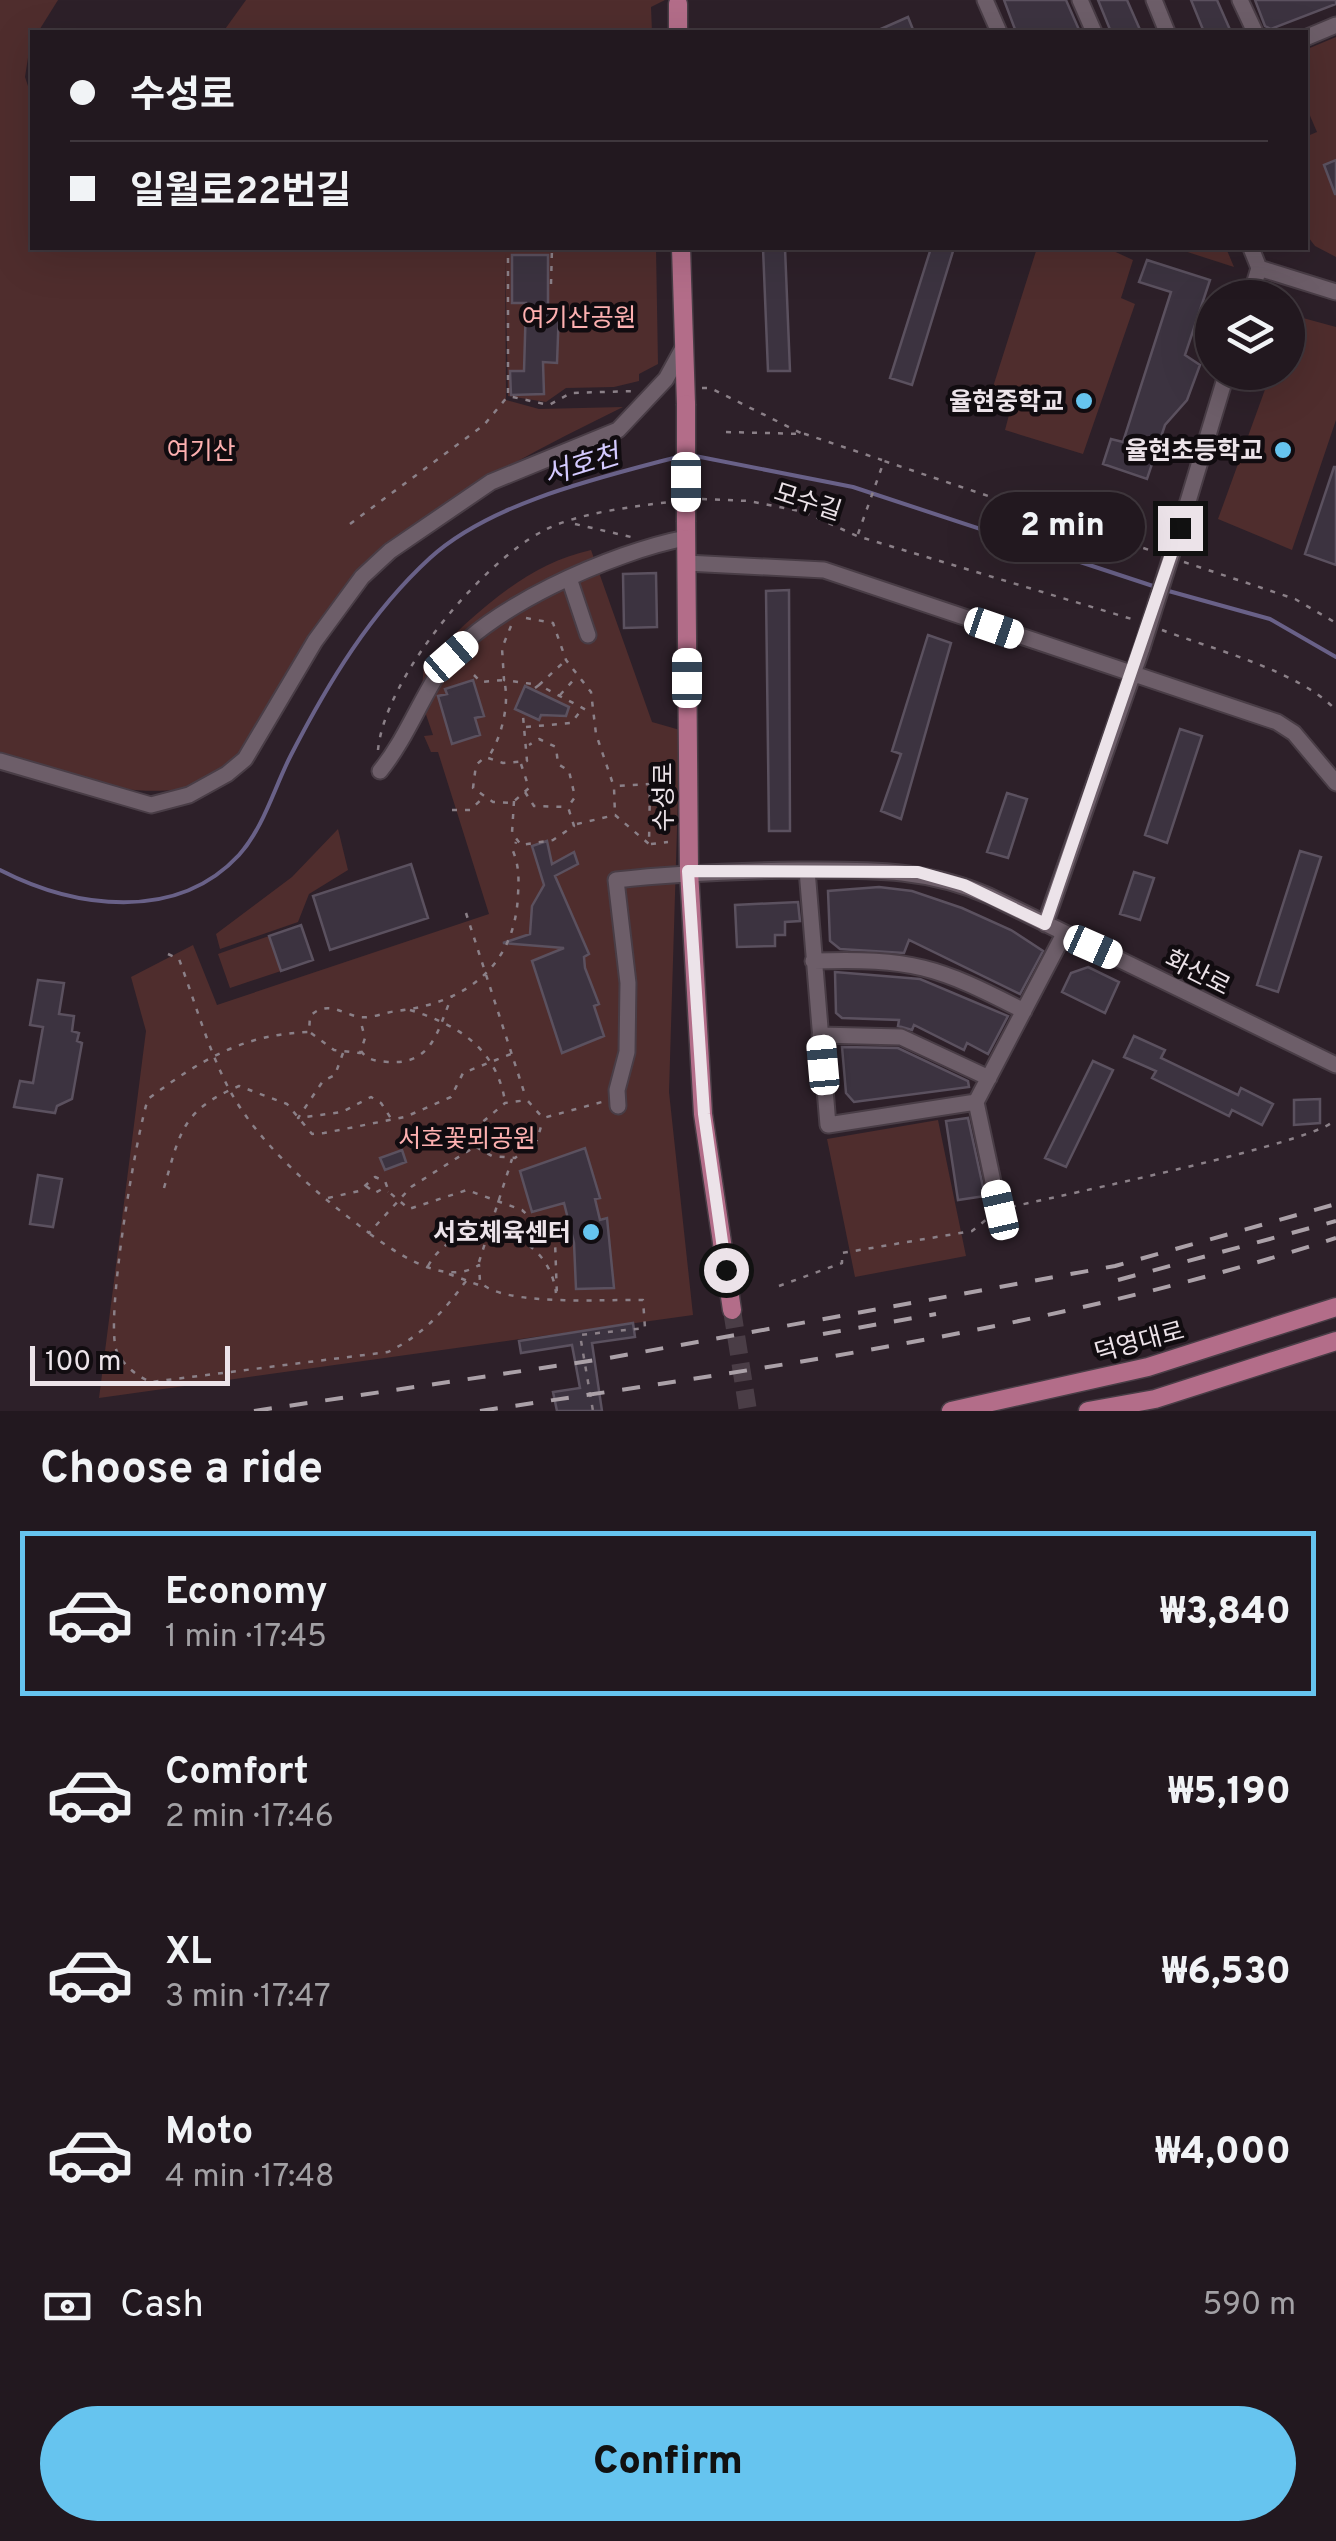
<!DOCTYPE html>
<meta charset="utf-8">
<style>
body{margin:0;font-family:Overpass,"Noto Sans KR",sans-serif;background:#2e252c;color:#f1f3f6;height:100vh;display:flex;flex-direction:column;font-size:38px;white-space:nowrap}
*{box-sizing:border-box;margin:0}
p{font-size:32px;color:#a2a0a4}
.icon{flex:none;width:55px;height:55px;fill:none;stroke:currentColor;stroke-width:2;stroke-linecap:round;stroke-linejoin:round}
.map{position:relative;height:1411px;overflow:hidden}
.side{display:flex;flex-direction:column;background:#22181f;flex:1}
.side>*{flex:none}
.guide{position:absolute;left:30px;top:30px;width:1278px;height:220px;border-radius:0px;box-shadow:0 10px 40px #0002,0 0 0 2px #3f373d;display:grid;align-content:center;height:220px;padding:0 40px;background:#22181f}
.fabs{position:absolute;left:1195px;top:280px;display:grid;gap:20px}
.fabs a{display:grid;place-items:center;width:110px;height:110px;border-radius:50%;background:#22181f;box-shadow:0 10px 40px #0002,0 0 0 2px #3f373d;font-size:50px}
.scale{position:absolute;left:30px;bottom:25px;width:200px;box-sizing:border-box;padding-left:10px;border:5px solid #ece3e9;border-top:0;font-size:28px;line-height:35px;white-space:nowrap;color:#ece3e9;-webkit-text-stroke:8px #110c10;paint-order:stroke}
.end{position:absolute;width:45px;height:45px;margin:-22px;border:12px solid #ece3e9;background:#111;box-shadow:0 0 0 5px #111}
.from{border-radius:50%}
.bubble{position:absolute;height:70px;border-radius:35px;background:#22181f;box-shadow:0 10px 40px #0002,0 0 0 2px #3f373d;font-size:32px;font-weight:800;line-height:70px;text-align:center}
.car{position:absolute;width:30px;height:60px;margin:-30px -15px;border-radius:12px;box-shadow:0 0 8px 2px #0007;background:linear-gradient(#fff 24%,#345 0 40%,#fff 0 76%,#345 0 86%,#fff 0)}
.guide b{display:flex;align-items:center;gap:35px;height:95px;font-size:38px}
.guide b+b{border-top:2px solid #3f373d}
.guide i{width:25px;height:25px;background:#f1f3f6}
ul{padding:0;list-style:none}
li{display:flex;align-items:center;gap:30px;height:165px;margin:0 20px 15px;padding:0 20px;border:5px solid transparent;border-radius:0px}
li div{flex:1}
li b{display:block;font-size:38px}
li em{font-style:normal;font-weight:800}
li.selected{border-color:#66c4ef}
li>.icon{width:90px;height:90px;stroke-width:1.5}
h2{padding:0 40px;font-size:45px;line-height:120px}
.pay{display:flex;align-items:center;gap:25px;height:110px;padding:0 40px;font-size:38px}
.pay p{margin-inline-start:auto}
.action{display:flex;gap:20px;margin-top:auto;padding:20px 40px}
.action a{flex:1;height:115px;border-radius:60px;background:#66c4ef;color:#111;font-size:40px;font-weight:800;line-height:115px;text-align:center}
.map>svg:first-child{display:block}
</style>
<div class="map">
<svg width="1336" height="1411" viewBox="0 0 1336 1411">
<rect width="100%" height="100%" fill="#2d2029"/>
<path fill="#4f2d2d" d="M0,0H58L38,32H32L25,77L32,98V248H505L506,400L539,409L623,407C534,451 447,495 371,560C339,587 316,628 296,664C278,696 260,733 236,760C181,821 63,777 0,752Z
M246,0H665L651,7L652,32H223Z
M1336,37V257L1315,246L1305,233V137L1317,132L1305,104V50Z
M511,248H656L658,364L639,374V381L614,387L566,388L546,402L508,396L505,251Z
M1037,248H1107L1133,260L1121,298L1135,304L1083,454L1005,430L1009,415L986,409Z
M1175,248H1226L1234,267Z
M1292,315L1336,327V420L1292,550L1218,519L1271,373L1288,372Z
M591,550L652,722L680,730L669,1092L693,1315L99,1398L146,1031L131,977L193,945L217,1005L489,914L438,752H431L424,736L433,735L421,700L424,664C473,616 523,565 591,550Z
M338,829L348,870L309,894L298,922L220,949L216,934L292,877Z
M269,936L281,971L230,988L218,954Z
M938,1120L966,1256L855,1277L827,1139Z"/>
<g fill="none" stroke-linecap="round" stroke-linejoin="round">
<path stroke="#696188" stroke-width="4" d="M690,455L853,487L1156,587
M1165,590L1270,619L1336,657
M0,870C74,908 176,923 239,855C264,827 274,788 291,755C328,683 370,613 430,558C491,502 602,477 681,456"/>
</g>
<path fill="#3c3340" stroke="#5b515f" stroke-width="2.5" d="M1004,0H1066L1080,32H1016Z
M1098,0H1127L1141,32H1111Z
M1191,0H1217L1231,32H1204Z
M1255,0H1336V4L1271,29L1265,26Z
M908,17L914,32H874Z
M1336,160V194H1335L1324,165Z
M763,248H785L790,371H768Z
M931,248H954L912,385L890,378Z
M512,255H548V310H559L557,363L543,362L544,394L511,395L510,371H524L526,303H512Z
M1147,260L1210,280L1185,355L1200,365L1187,400L1165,425L1147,479L1103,464L1111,439L1123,442L1171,292L1139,282Z
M1334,467H1336V565L1305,554Z
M656,573L657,627L624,628L623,574Z
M789,590L790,831H769L766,591Z
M928,635L951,643L901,819L881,811L901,754L892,751Z
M473,680L484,716L475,718L480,735L452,744L438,696L447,694L445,689Z
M525,686L569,707L566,716L541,715L539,720L515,709Z
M1180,729L1202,736L1167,843L1145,835Z
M1007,793L1027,799L1008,858L987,852Z
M547,841L552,864L574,852L578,864L555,876L589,954L584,957L585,968L599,1004L594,1006L604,1036L562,1053L532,961L564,948L503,943L530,934L532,906L544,885L532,846Z
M1300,851L1321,857L1278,992L1257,985Z
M411,864L428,918L330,950L313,896Z
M1134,872L1154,878L1140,920L1120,914Z
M879,887L912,891L962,908L1011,930L1043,951L1020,994L909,940L904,953L840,949L830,941L828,891Z
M798,902L800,921L785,922V935H775V946L737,947L735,905Z
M301,925L313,960L281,971L269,936Z
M1088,967L1119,982L1105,1013L1062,992L1071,973Z
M835,972L920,979L1008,1016L988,1054L967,1043L964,1050L914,1025L912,1030L898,1026L899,1020L842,1018L836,1013Z
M38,980L64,983L59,1014L74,1016L72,1031L79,1033L77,1041L82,1043L72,1099L57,1106L55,1113L14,1107L20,1081L33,1083L43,1027L30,1025Z
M1134,1036L1165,1050L1161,1058L1238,1095L1241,1088L1273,1104L1262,1125L1232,1110L1229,1116L1152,1078L1156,1071L1124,1057Z
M842,1047L898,1048L968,1081L969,1087L854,1102L846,1093Z
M1093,1061L1113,1070L1066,1167L1045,1158Z
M1320,1099V1123L1294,1125V1100Z
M968,1118L985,1196L958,1200L946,1121Z
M585,1148L600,1198L595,1199L600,1220L607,1218L614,1288L576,1289L574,1243L564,1203L532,1212L520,1171Z
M402,1150L406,1162L385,1170L380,1158Z
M38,1175L62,1179L53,1227L30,1224Z
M633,1323L635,1337L592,1343L602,1411H557L553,1392L580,1388L572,1345L521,1353L519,1341Z"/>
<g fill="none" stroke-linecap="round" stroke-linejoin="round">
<path stroke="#4a3d46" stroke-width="18" stroke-dasharray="18 9" stroke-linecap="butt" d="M732,1310L748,1411"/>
<defs>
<path id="minor" d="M985,0L999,32
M1080,0L1094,32
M1154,0L1167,32
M1240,0L1255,32
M1305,38L1336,25
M1259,268L1336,292
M1250,298L1259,268L1251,248
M1180,528L1227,372
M686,563L824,570L1277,722L1294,733L1336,783
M569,578L588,635
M0,761L151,805L189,795L227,774L245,759L315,641L362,577L390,551L491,482L618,430L666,379L683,348
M380,771C405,740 418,705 439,672C479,609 616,551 686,538
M807,870L828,1125L976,1102L1064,934
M1045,924L1142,648
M813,961C912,958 937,966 1024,1011
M820,1035L901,1037L989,1078
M976,1102L999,1210
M618,1106L617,1090L627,1052L628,983L616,880C678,873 738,871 800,870C868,870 926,868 989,896L1336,1065"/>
<path id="major" d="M678,4V32
M681,248L686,404
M686,522L689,871L703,1114L732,1310
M951,1411L1148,1367L1336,1307
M1088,1411L1155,1399L1336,1341"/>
</defs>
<use href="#minor" stroke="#493d46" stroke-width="19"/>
<use href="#major" stroke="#493d46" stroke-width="21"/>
<path stroke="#8b8088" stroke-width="2.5" stroke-dasharray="5 8" stroke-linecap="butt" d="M512,248L508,249V396L549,405L571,393L636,391
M551,284L552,248
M702,388H710L803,434
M726,432L805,434L882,460
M702,499L749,501L804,512L857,536L1135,620
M350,524L484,425L508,396
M575,524L631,537
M858,534L884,461L1158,553
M1184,562L1295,599L1336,623
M526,618L553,623L566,660L591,692L596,734L614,787L615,815
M511,626L502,648L504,680L539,685L566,660
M1162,630C1212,649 1299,671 1336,710
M474,675L481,682L504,680C510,703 502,736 489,756
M535,688L539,685L592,713
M560,695L577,676
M526,727L571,723L583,708
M378,750C385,678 480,565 541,532C575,513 631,507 669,502
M521,764L529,788L512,803L493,802L473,788L476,765L485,757L503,763L527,761L523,716
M525,792L534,806L566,807
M514,801L512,833L521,845L553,840L574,826L568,807L575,797L569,771L558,764L556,747L539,739L529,745
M452,810H470L483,798
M577,824L615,815L649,844L650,784L614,786
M651,844L668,842
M466,913L526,1098
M168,954L179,959C195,1002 208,1049 229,1089C259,1145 319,1196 369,1233L411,1187L476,1146L479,1125L505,1103L527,1100L543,1118L602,1102
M410,1010C459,1025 496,1049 505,1101
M311,1033L334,1050L360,1053L365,1038L360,1019
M361,1051C367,1060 376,1061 388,1062C433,1065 437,1031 452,996
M343,1053L335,1075L323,1081L298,1118L342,1112L371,1097L381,1103L392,1120
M476,1147L492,1156L515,1158L537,1140L543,1120
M366,1186L375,1193L382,1189L388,1192
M164,1188C180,1132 182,1110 239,1086L287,1104L312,1134L324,1133L405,1117L451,1097L463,1073L511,1054
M328,1198L359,1191L375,1177L385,1181L389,1192L409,1209L467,1190L522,1210L555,1241L557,1297
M1011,1207C1057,1196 1321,1142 1336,1119
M370,1234C398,1254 445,1287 479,1265L480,1282C503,1307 608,1299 643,1300L645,1328L580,1335L593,1411
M479,1262L512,1159
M428,1266C460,1209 548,1226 556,1293
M449,1274L484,1287
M466,1281C443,1312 424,1334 388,1352L151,1382C138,1377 124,1366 117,1352C104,1323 136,1135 148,1099C199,1061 243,1034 309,1032L310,1016C327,1000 341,1013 359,1017C370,1019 386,1012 397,1011C465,1003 515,967 518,895C519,878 519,866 513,851L516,842
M779,1286L842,1263V1253L972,1231L987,1219"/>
<use href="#minor" stroke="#6d5e69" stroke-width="15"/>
<use href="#major" stroke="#b36d89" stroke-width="18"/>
<path stroke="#aba1a8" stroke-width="4" stroke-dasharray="18 18" stroke-linecap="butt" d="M1118,1280L1336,1221
M823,1334L936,1314
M254,1411L609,1358L1115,1266L1336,1204
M480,1411C766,1368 1060,1328 1336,1238"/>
<defs>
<path id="minor-bridge" d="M1142,648L1180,528"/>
<path id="major-bridge" d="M686,404V522"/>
</defs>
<use href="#minor-bridge" stroke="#493d46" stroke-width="19" stroke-linecap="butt"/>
<use href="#major-bridge" stroke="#493d46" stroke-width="21" stroke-linecap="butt"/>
<use href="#minor-bridge" stroke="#6d5e69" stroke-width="15"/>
<use href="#major-bridge" stroke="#b36d89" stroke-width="18"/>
</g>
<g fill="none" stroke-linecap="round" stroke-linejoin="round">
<path stroke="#ece3e9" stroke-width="12" d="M726,1270L704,1114L688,871L918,872L964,885L1045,924L1180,528"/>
</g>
<g fill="#66c4ef" stroke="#110c10" stroke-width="4">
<circle cx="1084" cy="401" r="10"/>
<circle cx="1283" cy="450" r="10"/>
<circle cx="591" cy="1232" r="10"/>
</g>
<g text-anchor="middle" stroke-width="9" stroke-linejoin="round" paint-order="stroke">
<g font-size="25" fill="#fdb0b0" stroke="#110c10">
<text x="579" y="326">여기산공원</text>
<text x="201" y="459">여기산</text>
<text x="467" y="1147">서호꽃뫼공원</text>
</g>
<g font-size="25" font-weight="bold" fill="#ece3e9" stroke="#110c10" text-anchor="end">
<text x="1064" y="410">율현중학교</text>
<text x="1263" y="459">율현초등학교</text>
<text x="571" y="1241">서호체육센터</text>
</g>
<g font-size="25" fill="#ece3e9" stroke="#110c10">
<text transform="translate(808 501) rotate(18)" y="9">모수길</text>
<text transform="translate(663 797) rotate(-90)" y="9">수성로</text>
<text transform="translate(1198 972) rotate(27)" y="9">화산로</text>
<text transform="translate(1139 1341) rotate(-15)" y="9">덕영대로</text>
</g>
<g font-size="28" font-style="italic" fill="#d4caff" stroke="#110c10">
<text transform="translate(581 464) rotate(-17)" y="10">서호천</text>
</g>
</g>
</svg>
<div class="fabs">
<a><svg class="icon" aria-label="layers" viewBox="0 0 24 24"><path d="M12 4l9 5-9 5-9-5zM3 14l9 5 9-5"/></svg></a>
</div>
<div class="scale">100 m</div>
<i class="end from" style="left:726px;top:1270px"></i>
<i class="end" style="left:1180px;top:528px"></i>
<div class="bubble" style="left:980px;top:492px;width:165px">2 min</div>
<i class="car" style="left:686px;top:482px;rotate:180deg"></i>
<i class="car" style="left:994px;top:628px;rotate:109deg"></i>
<i class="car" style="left:451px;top:657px;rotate:49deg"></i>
<i class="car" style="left:687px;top:678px;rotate:0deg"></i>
<i class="car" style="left:1093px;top:947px;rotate:114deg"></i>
<i class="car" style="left:823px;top:1065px;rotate:355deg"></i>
<i class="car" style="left:1000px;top:1210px;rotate:347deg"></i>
<div class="guide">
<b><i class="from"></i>수성로</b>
<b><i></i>일월로22번길</b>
</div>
</div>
<section class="side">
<h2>Choose a ride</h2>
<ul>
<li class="selected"><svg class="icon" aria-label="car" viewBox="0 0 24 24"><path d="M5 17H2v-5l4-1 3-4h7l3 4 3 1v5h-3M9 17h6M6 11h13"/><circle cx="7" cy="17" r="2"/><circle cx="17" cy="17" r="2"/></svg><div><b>Economy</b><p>1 min · 17:45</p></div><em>₩3,840</em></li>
<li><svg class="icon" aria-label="car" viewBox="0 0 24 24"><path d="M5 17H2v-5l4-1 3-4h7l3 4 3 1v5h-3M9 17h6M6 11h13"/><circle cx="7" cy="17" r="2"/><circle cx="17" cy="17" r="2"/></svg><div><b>Comfort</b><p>2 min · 17:46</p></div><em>₩5,190</em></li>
<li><svg class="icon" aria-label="car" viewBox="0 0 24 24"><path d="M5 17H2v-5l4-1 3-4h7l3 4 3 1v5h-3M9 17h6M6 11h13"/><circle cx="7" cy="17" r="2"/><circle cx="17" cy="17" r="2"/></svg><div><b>XL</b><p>3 min · 17:47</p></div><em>₩6,530</em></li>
<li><svg class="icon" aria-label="car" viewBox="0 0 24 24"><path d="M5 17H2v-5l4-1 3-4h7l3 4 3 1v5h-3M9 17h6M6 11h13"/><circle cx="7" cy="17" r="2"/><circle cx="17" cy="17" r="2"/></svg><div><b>Moto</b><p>4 min · 17:48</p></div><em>₩4,000</em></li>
</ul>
<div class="pay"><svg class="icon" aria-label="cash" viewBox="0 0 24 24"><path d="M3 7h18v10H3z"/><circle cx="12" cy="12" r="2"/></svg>Cash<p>590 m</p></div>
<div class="action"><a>Confirm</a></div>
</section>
